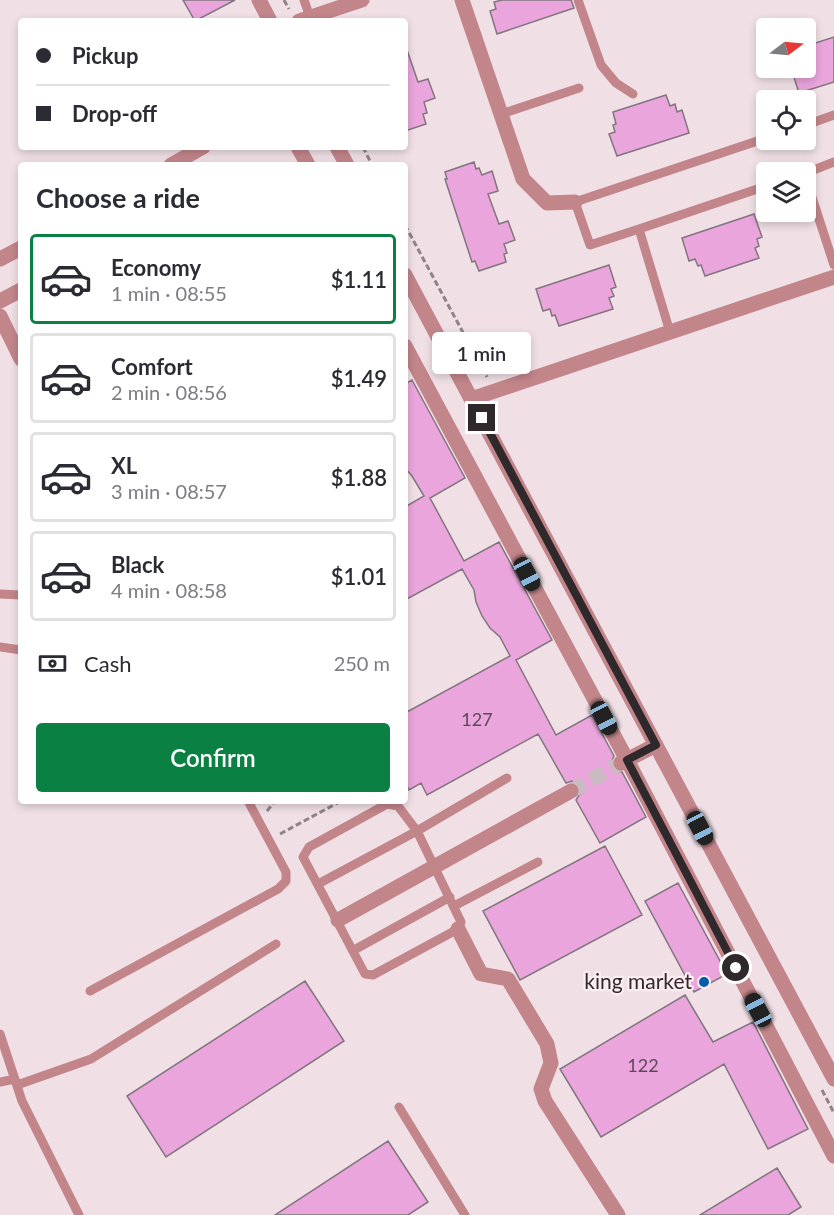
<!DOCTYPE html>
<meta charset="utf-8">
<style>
body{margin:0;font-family:Lato,sans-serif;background:#f2f2f3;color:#2b2b33;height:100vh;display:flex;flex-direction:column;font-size:22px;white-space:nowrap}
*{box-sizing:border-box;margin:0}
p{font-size:20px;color:#7c7c81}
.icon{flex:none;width:33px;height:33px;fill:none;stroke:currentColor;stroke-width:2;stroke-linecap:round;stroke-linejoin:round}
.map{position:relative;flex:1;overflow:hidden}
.panel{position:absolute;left:18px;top:162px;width:390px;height:642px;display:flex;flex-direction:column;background:#fff;border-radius:6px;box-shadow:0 3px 9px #0003}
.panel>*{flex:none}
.banner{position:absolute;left:18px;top:18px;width:390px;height:132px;border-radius:6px;box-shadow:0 3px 9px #0003;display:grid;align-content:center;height:132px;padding:0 18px;background:#fff}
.needle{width:39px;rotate:74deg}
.fabs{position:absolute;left:756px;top:18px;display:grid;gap:12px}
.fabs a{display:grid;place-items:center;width:60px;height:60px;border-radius:6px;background:#fff;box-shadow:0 3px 9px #0003;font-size:30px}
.end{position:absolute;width:27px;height:27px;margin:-14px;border:8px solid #2f292b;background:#fff;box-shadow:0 0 0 3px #fff}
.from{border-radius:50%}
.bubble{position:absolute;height:42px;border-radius:6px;background:#fff;box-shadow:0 3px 9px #0003;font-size:20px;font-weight:600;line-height:42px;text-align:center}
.car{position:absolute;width:18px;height:36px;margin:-18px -9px;border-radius:8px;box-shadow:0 0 4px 2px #0007;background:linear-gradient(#222 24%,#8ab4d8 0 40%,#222 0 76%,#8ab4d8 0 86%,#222 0)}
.banner b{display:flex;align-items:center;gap:21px;height:57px;font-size:22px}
.banner b+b{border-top:2px solid #e1e1e2}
.banner i{width:15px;height:15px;background:#2b2b33}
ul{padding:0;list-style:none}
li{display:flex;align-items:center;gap:18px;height:90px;margin:0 12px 9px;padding:0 6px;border:3px solid #e1e1e2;border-radius:6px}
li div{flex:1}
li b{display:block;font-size:22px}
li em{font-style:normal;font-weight:600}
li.current{border-color:#0b8043}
li>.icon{width:54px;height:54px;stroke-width:1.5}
h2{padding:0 18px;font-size:27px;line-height:72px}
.pay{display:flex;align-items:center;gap:15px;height:66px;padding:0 18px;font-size:22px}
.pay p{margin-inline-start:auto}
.primary-button{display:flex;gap:12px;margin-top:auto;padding:12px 18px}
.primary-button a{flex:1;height:69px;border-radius:6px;background:#0b8043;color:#fff;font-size:24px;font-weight:600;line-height:69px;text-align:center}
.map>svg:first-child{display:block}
</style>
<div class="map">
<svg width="834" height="1215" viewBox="0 0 834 1215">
<rect width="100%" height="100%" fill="#f0e0e6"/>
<path fill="#eaa5dd" stroke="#81757e" stroke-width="1.5" d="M183,0H235L195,21Z
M502,0H571L574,8L497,34L490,11L496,9L494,2Z
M834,37V82L799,93L792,71L806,68V46Z
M405,50H407L418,82L428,79L435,98L424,102L427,113L423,114L426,124L405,131Z
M666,95L670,106L675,104L677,112L682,110L689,133L617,156L609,134L615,132L613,125L616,124L613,112Z
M474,162L476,169L479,168L482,175L492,171L498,191L488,194L499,224L508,221L515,240L504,244L507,253L504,254L506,262L479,271L475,261L472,262L445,179H447L445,172Z
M754,214L762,237L757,239L759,246L755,248L759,258L705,276L701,265L698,266L695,259L689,261L682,238Z
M609,265L616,287L611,289L614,296L609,298L613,309L559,326L555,315L552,316L550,309L543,311L536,289Z
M412,380L465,478L430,498L464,561L499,542L552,640L516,660L556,735L592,715L614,756L611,762L613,768L616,771L622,772L646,817L600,843L576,800L581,792L579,786L572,781L566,783L538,734L427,795L421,783L409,790L405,782V713L510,656L500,637L490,628L482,616L476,602L474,590L462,569L405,600V507L424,496L412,476L405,468V384Z
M605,846L642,915L520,980L483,911Z
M678,883L727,974L694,992L645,901Z
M305,981L344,1041L166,1157L127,1096Z
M685,995L713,1042L753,1022L808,1129L768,1149L724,1064L601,1137L560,1069Z
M388,1141L428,1202L408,1215H275Z
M777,1168L801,1207L788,1215H700Z"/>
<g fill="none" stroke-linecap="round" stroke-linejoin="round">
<path stroke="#c9bbc1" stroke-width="15" stroke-dasharray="15 8" stroke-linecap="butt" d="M571,791L621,763"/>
<path stroke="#8e8387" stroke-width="3" stroke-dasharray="6 3" stroke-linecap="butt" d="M284,0L289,9
M363,147L372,165
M405,225L487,377
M267,811L275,801
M280,834L341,801
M822,1090L834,1113"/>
<path stroke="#c2858a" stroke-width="9" d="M304,0L310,17
M578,0L601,65L616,83L633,94
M501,114L579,88
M806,125L834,115
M806,173L834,162
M806,179L834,265
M639,229L766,186
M670,332L639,229L590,245L575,202L766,138
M0,594L21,595
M0,647L21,650
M387,804L398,806L417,831L461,922L458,929L373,975L365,974L303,857L309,847Z
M318,884L417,831L507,778
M454,906L538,862
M354,950L450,897
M90,991L278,889L286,881V872L248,801
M0,1034L22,1101L79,1215
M0,1082L15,1079
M17,1085L91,1059L276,944
M399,1107L465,1215"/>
<path stroke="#c2858a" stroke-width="15" d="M259,0L270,21
M462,0L523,179L547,203L575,202
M299,21L362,0
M298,147L308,165
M337,147L347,165
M171,165L203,147
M0,259L21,248
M405,275L834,1079
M0,301L21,290
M0,316L21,359
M405,346L627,760L834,1156
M471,399L834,277
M621,763L656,745
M338,920L571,791
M458,929L481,974L508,979L547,1044L551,1063L541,1089L545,1101L618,1215"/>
</g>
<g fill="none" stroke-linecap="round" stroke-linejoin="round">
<path stroke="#2f292b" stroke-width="8" d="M482,418L656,745L627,760L736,968"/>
</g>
<circle fill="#015caa" stroke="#fdedf3" stroke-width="2" cx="704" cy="982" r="6"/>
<g text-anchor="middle" stroke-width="4.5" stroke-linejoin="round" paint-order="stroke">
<g font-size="18" fill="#5e4858">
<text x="477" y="726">127</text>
<text x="643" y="1072">122</text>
</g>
<g font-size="21" fill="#2f292b" stroke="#fdedf3" text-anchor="end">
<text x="692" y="989">king market</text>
</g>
</g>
</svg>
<div class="fabs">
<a><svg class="needle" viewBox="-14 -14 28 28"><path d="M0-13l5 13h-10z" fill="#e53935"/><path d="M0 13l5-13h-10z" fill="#7c7c81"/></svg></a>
<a><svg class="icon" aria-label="locate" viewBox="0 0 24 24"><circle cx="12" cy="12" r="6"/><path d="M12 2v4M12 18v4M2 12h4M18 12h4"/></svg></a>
<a><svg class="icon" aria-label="layers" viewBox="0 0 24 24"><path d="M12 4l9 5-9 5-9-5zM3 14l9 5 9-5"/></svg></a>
</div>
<i class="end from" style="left:736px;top:968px"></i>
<i class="end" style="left:482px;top:418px"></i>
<div class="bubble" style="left:432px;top:332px;width:99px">1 min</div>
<i class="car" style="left:527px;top:574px;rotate:152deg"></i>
<i class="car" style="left:604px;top:718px;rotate:152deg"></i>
<i class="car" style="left:700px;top:828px;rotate:152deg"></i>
<i class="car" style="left:758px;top:1010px;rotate:332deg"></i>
<div class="banner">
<b><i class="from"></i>Pickup</b>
<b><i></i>Drop-off</b>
</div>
<section class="panel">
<h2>Choose a ride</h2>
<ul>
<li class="current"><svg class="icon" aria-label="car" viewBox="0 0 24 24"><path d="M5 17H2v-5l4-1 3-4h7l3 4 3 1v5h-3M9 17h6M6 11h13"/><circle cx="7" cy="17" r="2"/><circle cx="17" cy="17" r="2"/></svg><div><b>Economy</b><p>1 min · 08:55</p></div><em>$1.11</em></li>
<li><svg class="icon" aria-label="car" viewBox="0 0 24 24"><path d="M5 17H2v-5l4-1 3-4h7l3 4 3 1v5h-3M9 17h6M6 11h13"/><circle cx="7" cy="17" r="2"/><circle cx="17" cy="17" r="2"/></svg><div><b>Comfort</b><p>2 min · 08:56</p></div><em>$1.49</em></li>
<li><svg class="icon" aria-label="car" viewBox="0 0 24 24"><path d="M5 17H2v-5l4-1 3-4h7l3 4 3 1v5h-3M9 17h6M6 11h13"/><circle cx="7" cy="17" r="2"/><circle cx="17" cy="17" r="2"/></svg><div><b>XL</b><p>3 min · 08:57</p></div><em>$1.88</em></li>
<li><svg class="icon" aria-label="car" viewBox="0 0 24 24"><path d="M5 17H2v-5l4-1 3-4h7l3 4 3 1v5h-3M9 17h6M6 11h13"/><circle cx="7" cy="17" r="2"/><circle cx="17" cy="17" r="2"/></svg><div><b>Black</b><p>4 min · 08:58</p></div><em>$1.01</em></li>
</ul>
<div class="pay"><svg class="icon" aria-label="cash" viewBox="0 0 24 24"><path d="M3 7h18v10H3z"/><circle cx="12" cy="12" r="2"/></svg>Cash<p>250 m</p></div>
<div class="primary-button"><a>Confirm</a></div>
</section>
</div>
